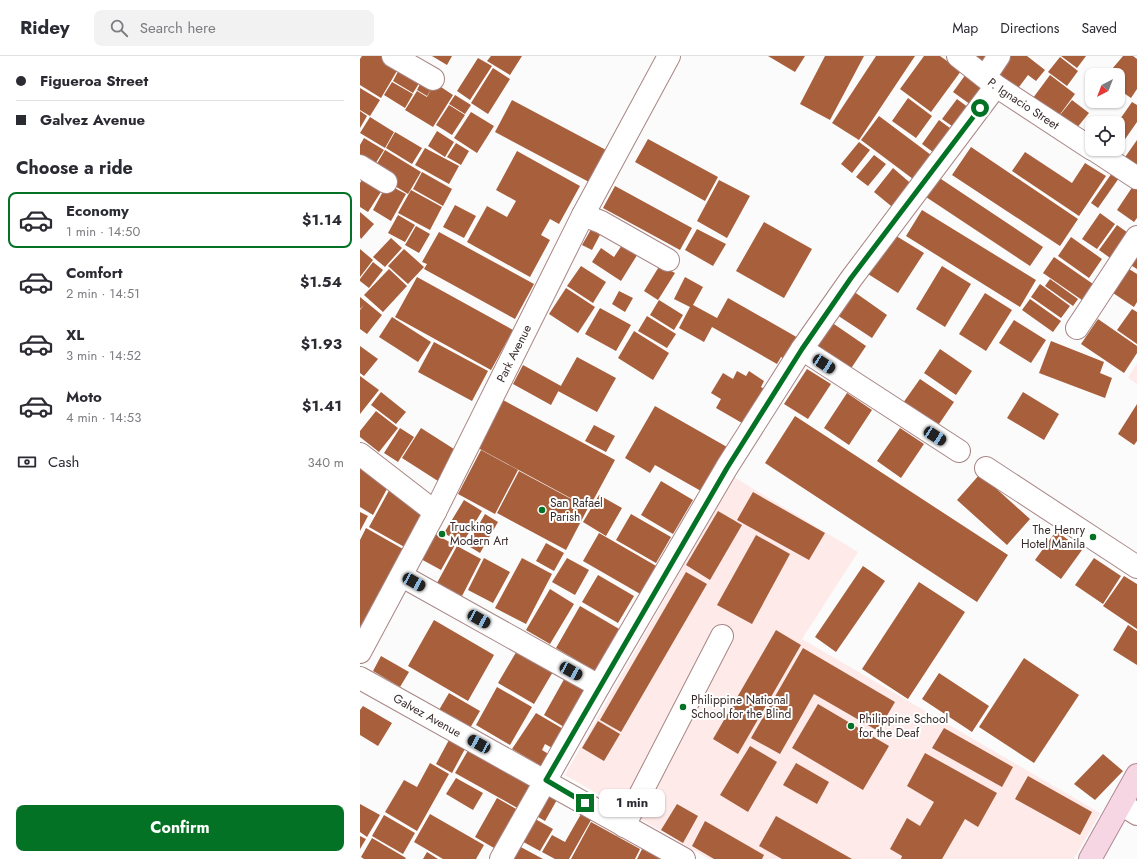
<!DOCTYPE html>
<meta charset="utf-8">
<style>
body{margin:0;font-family:Jost,sans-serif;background:#f2f2f3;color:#2b2b33;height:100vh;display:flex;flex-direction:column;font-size:15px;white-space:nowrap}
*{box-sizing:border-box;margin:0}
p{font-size:13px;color:#7c7c81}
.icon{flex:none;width:22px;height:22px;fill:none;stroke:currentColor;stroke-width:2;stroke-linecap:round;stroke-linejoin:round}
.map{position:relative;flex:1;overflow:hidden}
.drawer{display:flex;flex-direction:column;background:#fff;width:360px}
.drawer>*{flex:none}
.top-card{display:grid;align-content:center;height:88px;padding:0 16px;background:#fff}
.needle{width:26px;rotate:222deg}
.controls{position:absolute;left:725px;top:12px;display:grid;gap:8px}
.controls a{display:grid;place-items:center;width:40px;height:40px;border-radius:8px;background:#fff;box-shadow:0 1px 3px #0004;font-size:20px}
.end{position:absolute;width:18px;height:18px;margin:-9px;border:5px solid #037225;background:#fff;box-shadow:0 0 0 2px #fff}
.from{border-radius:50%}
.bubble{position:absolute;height:28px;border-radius:8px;background:#fff;box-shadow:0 1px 3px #0004;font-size:13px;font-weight:700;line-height:28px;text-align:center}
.car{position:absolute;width:12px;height:24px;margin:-12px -6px;border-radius:5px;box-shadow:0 0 3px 1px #0007;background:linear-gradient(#222 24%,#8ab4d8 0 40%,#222 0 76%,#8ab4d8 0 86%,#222 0)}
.top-card b{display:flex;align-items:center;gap:14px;height:38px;font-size:15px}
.top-card b+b{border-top:1px solid #e1e1e2}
.top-card i{width:10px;height:10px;background:#2b2b33}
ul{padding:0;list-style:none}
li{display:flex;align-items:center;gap:12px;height:56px;margin:0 8px 6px;padding:0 8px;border:2px solid transparent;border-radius:8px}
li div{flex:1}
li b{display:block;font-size:15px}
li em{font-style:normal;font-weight:700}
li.current{border-color:#037225}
li>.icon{width:36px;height:36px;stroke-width:1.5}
h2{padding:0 16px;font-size:18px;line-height:48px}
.pay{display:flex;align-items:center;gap:10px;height:44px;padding:0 16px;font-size:15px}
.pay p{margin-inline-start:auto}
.primary-button{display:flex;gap:8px;margin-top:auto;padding:8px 16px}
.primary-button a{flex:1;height:46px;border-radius:8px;background:#037225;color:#fff;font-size:16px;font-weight:700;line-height:46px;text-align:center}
header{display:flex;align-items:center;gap:24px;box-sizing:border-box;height:56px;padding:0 20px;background:#fff;border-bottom:1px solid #e1e1e2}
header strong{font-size:19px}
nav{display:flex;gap:22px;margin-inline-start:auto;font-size:14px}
.search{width:280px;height:36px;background:#f2f2f3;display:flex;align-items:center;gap:10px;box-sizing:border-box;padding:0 14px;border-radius:8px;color:#7c7c81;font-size:15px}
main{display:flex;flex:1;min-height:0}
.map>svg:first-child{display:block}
</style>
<header>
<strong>Ridey</strong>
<div class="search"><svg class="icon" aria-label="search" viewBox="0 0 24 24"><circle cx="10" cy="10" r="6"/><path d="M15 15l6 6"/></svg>Search here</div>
<nav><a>Map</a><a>Directions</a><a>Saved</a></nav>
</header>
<main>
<section class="drawer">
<div class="top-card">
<b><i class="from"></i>Figueroa Street</b>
<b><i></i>Galvez Avenue</b>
</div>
<h2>Choose a ride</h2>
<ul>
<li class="current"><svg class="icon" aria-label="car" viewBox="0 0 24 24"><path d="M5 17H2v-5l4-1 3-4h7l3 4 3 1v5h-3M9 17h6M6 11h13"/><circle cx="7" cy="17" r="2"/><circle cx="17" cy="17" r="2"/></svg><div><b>Economy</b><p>1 min · 14:50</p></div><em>$1.14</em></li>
<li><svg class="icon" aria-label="car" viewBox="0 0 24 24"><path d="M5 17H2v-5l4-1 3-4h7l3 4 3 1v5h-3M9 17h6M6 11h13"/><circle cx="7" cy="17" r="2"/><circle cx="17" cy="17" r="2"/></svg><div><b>Comfort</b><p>2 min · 14:51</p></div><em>$1.54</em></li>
<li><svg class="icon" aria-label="car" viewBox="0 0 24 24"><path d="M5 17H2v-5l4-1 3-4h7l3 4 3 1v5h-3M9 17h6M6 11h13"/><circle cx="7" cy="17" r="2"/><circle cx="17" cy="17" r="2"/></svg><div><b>XL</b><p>3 min · 14:52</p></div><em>$1.93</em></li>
<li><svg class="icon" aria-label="car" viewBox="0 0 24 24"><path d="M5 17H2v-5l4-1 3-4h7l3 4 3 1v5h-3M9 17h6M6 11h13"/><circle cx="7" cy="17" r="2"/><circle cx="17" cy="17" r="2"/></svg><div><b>Moto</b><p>4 min · 14:53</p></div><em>$1.41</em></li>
</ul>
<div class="pay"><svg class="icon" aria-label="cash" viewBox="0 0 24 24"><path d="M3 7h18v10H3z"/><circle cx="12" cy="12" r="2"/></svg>Cash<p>340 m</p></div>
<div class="primary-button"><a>Confirm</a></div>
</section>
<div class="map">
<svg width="777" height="803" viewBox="0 0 777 803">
<rect width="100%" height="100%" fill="#fbfbfb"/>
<path fill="#fdeae9" d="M777,307V328L768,322Z
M374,421L498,496L442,583L740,757L714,803H349L205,719Z"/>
<path fill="#a85f3c" d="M2,0H29L41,8L21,42L0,29V3Z
M72,0H92L87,9Z
M131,0H162L150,19L127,5Z
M408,0H445L435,16Z
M465,0H504L470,64L440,48Z
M516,0H555L499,84L472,67Z
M564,0H580L601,15L571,56L540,33Z
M608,0H632L623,12Z
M650,0H667L685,14L676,25L668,19L656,35L635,19Z
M701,0H726L717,12Z
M763,0H773L777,3V33L771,42L758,33V19H747Z
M700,1L718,15L707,30L688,16Z
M118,2L132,10L110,44L97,35Z
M42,8L63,21L53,37L33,25Z
M133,12L150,23L128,58L111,47Z
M606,18L627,33L614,51L593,36Z
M690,19L715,38L698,61L673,42Z
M63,22L74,29L67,40L57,34Z
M32,26L53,38L45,52L24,39Z
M75,27L93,39L73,71L45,54L57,35L67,41L64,46Z
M0,32L20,44L10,60L0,54Z
M95,39L111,49L105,58L89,48Z
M548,42L572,60L556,82L532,65Z
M597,43L613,55L599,75L582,63Z
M152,44L246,94L229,126L135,76Z
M712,44L729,57L716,73L700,59Z
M772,46L777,49V66L754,99L745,93H758V66Z
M89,49L105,59L92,79L76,69Z
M0,55L7,60L0,72Z
M111,56L134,70L117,97L94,82Z
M519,60L575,102L557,126L501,84Z
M10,61L34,76L25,92L0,77Z
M579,64L594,75L577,99L562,88Z
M77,75L94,86L85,101L68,90Z
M35,76L62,92L52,108L26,92Z
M4,82L24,94L10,116L0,110V89Z
M288,83L358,121L345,145L275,106Z
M777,84V113L763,104Z
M499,86L510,94L492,117L481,108Z
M96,87L109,95L101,109L87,101Z
M611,91L718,163L700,190L592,119Z
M65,92L99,110L89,128L55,109Z
M25,94L61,116L48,138L12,116Z
M157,95L220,130L199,168L190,163L181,179L190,184L170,221L107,186L127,150L147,161L156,145L136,134Z
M665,96L712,127L725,107L746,120L719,160L652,115Z
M514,99L526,108L508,130L496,121Z
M533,112L555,131L536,154L514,136Z
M7,116L26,128L8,156L0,151V127Z
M62,116L92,133L83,150L53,133Z
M752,117L759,122L738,152L731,147Z
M578,121L683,191L670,210L566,141Z
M359,124L390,140L367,182L337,165Z
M27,128L46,138L31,165L13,154Z
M255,130L332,172L320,194L243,152Z
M773,130L777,133V162L774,166L757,154Z
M51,134L82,151L70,174L38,157Z
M95,149L116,160L104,182L83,171Z
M562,154L676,224L660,251L546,180Z
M0,156L14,168L1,183L0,181Z
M740,157L755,168L737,193L722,183Z
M38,159L55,169L45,186L28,177Z
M404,166L452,193L424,242L376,215Z
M757,169L771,179L753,204L739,194Z
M56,170L70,178L59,197L45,189Z
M233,170L242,175L232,194L222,189Z
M337,173L366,188L353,210L325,194Z
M79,176L174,228L155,263L64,213L67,208L62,206Z
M533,178L564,197L538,237L508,218Z
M711,181L742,203L729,222L698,200Z
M31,182L42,192L25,211L13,201Z
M264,186L279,196L261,225L232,206L241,192L254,201Z
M0,193L13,204L0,221Z
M44,193L64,211L48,228L28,210Z
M777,196V213L769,208Z
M694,201L733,228L722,244L683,217Z
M13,206L23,214L9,232L0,225V223Z
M300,209L315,217L298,244L284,235Z
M221,210L246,226L233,247L207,230Z
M582,210L611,228L585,271L556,253Z
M29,213L47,230L23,256L4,239Z
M769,213L777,218V246L774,251L753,237Z
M57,221L153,274L131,314L35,261Z
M325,221L343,231L333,249L357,262L368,242L440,283L427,305L421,301L417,308L352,271L344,286L319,272L330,251L314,243Z
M690,223L718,243L713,250L685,230Z
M680,228L710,250L701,262L671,241Z
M206,232L235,251L218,277L189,258Z
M259,235L273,242L265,256L252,248Z
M493,235L527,259L512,282L477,259Z
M625,237L652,254L626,295L599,278Z
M0,241L22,259L7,278L0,273V254L4,249L0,253Z
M670,243L701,265L693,276L662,254Z
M299,244L323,259L314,274L290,259Z
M240,252L271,269L256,295L225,278Z
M772,253L777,256V288L757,274Z
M287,260L316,278L307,292L278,275Z
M32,261L71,286L58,306L19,281Z
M738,263L777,290V297L764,317L721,288Z
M654,264L686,284L671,307L639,287Z
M471,266L506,290L490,314L455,290Z
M274,275L309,297L293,324L258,302Z
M691,285L744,306L740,317L752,322L745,342L679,317Z
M74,286L128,315L112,345L58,316Z
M0,290L18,303L4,320L0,317Z
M580,293L612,315L596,339L564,317Z
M217,301L256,322L237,356L198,335Z
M163,309L201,330L191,349L153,328Z
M447,313L471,328L448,363L424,348Z
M377,315L386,320L389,315L404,325L401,331L406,334L391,361L387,358L382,367L356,352L361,343L351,337L363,317L373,323Z
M0,320L19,334L0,358Z
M560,323L594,346L577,371L543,347Z
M21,336L46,356L36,368L11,349Z
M663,336L699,358L684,384L647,362Z
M487,337L512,354L489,389L464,372Z
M143,344L255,404L229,452L118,392Z
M777,348V385L774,389L758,378Z
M295,350L367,391L341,435L295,409L290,417L265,402Z
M16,355L38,372L19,396L0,381V375Z
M435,360L648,499L617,546L405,407Z
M234,369L255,380L246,396L225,385Z
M40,372L54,381L38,406L24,397Z
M61,372L97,395L78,425L42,402Z
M540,372L564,388L541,422L517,405Z
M121,394L158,414L135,458L98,438Z
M0,407L29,429L13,459L0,451Z
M159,415L228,452L206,494L137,457Z
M620,418L670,463L647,489L597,444Z
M301,425L333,444L313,478L281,459Z
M32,429L68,457L48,493L9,471Z
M393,436L465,477L449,504L377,464Z
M239,439L262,452L246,480L223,466Z
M104,444L122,455L102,488L84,477Z
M358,455L382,469L350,524L326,509Z
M0,456L8,460L0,475Z
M125,458L138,466L120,497L107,489Z
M271,458L311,481L296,507L256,484Z
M6,472L43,493L0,571V484Z
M696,475L722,494L701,523L675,504Z
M73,477L95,489L81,514L59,502Z
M239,477L298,511L282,539L223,505Z
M396,479L430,498L392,568L357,549Z
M186,487L204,497L194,515L176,505Z
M97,490L121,503L102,540L77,527Z
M124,502L150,516L133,547L108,534Z
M162,502L192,518L166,568L135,552Z
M207,502L229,514L215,539L192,526Z
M734,502L761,520L743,548L715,529Z
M503,510L525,525L476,596L455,581Z
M326,516L347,528L261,676L240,664Z
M238,519L274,540L258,567L222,546Z
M764,520L777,528V573L743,550Z
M559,526L605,556L548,643L502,613Z
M190,533L214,548L190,588L166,574Z
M220,550L266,577L242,619L196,592Z
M74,564L134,599L108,645L48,610Z
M768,569L777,575V609L753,594Z
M416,574L441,589L378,698L353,683Z
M443,592L535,646L518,675L454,638L420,698L391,682Z
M158,593L194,614L174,648L138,627Z
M21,600L49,616L40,631L13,615Z
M664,602L719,639L674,707L619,671Z
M579,617L629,650L612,676L562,643Z
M207,618L235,632L209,674L184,659Z
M137,631L172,651L150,689L116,669Z
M89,637L120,655L110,672L79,654Z
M458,648L529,690L503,734L432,692Z
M3,650L32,667L18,690L0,679V654Z
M176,657L205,674L194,693L185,688L182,694L190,699L183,711L152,693Z
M238,665L260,678L244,705L222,692Z
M584,672L653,711L642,731L572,692Z
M90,682L106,691L92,717L76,708Z
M390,690L417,706L388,756L360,739Z
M110,691L171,725L173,733L161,754L95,717Z
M565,697L637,737L618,771L605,763L582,803H541L542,800L530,793L547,762L560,770L574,746L547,730Z
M743,698L763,715L735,744L714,728Z
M70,707L89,718L57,775L25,756L44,724L57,731Z
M436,707L469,726L457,748L423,729Z
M668,720L732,756L720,779L655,743Z
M96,722L123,737L113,754L86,738Z
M185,735L198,742L185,765L173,758Z
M137,742L163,757L141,796L115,781Z
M0,748L20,759L7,781L0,776Z
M317,748L338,760L323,787L301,774Z
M70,758L124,789L116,803H83L54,786Z
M221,758L231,764L209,803H195L182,796L192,779L205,786Z
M24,759L55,777L43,798L12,780Z
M170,760L193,773L180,795L158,783Z
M416,760L492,803H422L399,790Z
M345,765L404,799L402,803H354L332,790Z
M231,766L280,793L275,803H211Z
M0,780L6,783L0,793Z
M12,782L46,802L45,803H4L1,801Z
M157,789L183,803H150Z
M282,793L301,803H277Z
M67,796L78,803H63Z"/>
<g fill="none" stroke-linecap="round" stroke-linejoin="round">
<defs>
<g id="minor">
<path d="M33,0L73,23"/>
<path id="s1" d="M598,0L636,30L732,93"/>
<path d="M625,21L639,0"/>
<path d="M733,93L777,122"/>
<path d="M0,110L26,126"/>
<path d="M223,159L241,166L308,204"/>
<path d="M717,272L777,181"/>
<path d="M442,293L599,395"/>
<path d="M0,398L75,456"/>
<path d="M626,412L777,511"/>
<path d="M42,520L239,630"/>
<path id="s2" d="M0,596L75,456L223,159L309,0"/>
<path id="s3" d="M0,622L324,803"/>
<path d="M761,748L777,758"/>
<path d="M264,770L362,580"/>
<path d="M141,803L239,630L367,411L442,293L491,223L636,30"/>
</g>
<path id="major" d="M730,803L777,719"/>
</defs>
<use href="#minor" stroke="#a88585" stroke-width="24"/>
<use href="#major" stroke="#b08995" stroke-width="24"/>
<use href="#minor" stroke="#fff" stroke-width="22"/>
<use href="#major" stroke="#f6d6e2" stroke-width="22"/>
</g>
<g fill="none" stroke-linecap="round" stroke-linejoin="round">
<path stroke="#037225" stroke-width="5" d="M225,747L186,724L367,412L442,293L491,222L620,52"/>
</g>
<g fill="#037225" stroke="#fff" stroke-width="1.5">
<circle cx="182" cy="454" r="4"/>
<circle cx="82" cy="478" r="4"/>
<circle cx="733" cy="481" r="4"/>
<circle cx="323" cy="651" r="4"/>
<circle cx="491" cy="670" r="4"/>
</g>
<g text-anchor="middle" stroke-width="4" stroke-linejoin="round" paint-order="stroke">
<g font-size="12" fill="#392b2b" stroke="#fff">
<text dy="4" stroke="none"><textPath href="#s1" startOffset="81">P. Ignacio Street</textPath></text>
<text dy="4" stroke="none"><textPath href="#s2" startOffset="336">Park Avenue</textPath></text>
<text dy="4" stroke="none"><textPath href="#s3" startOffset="77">Galvez Avenue</textPath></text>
</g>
<g font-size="12" fill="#392b2b" stroke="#fff" text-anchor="start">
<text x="190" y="451">San Rafael<tspan x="190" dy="14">Parish</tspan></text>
<text x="90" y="475">Trucking<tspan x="90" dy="14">Modern Art</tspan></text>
<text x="725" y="478" text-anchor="end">The Henry<tspan x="725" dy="14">Hotel Manila</tspan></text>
<text x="331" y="648">Philippine National<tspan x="331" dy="14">School for the Blind</tspan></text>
<text x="499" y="667">Philippine School<tspan x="499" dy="14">for the Deaf</tspan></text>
</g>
</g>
</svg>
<div class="controls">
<a><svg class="needle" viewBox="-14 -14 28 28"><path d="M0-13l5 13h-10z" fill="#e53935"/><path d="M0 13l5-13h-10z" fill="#7c7c81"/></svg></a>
<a><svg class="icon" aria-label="locate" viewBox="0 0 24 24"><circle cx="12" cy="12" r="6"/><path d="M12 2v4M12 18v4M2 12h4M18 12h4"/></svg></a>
</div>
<i class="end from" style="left:620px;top:52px"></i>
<i class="end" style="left:225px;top:747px"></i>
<div class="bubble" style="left:239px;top:733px;width:66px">1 min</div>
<i class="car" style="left:464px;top:308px;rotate:123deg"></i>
<i class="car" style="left:575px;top:380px;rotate:123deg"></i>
<i class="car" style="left:54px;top:526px;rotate:119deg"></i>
<i class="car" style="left:119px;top:563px;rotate:119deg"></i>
<i class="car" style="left:211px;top:615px;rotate:119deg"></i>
<i class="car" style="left:119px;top:688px;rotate:299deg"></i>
</div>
</main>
